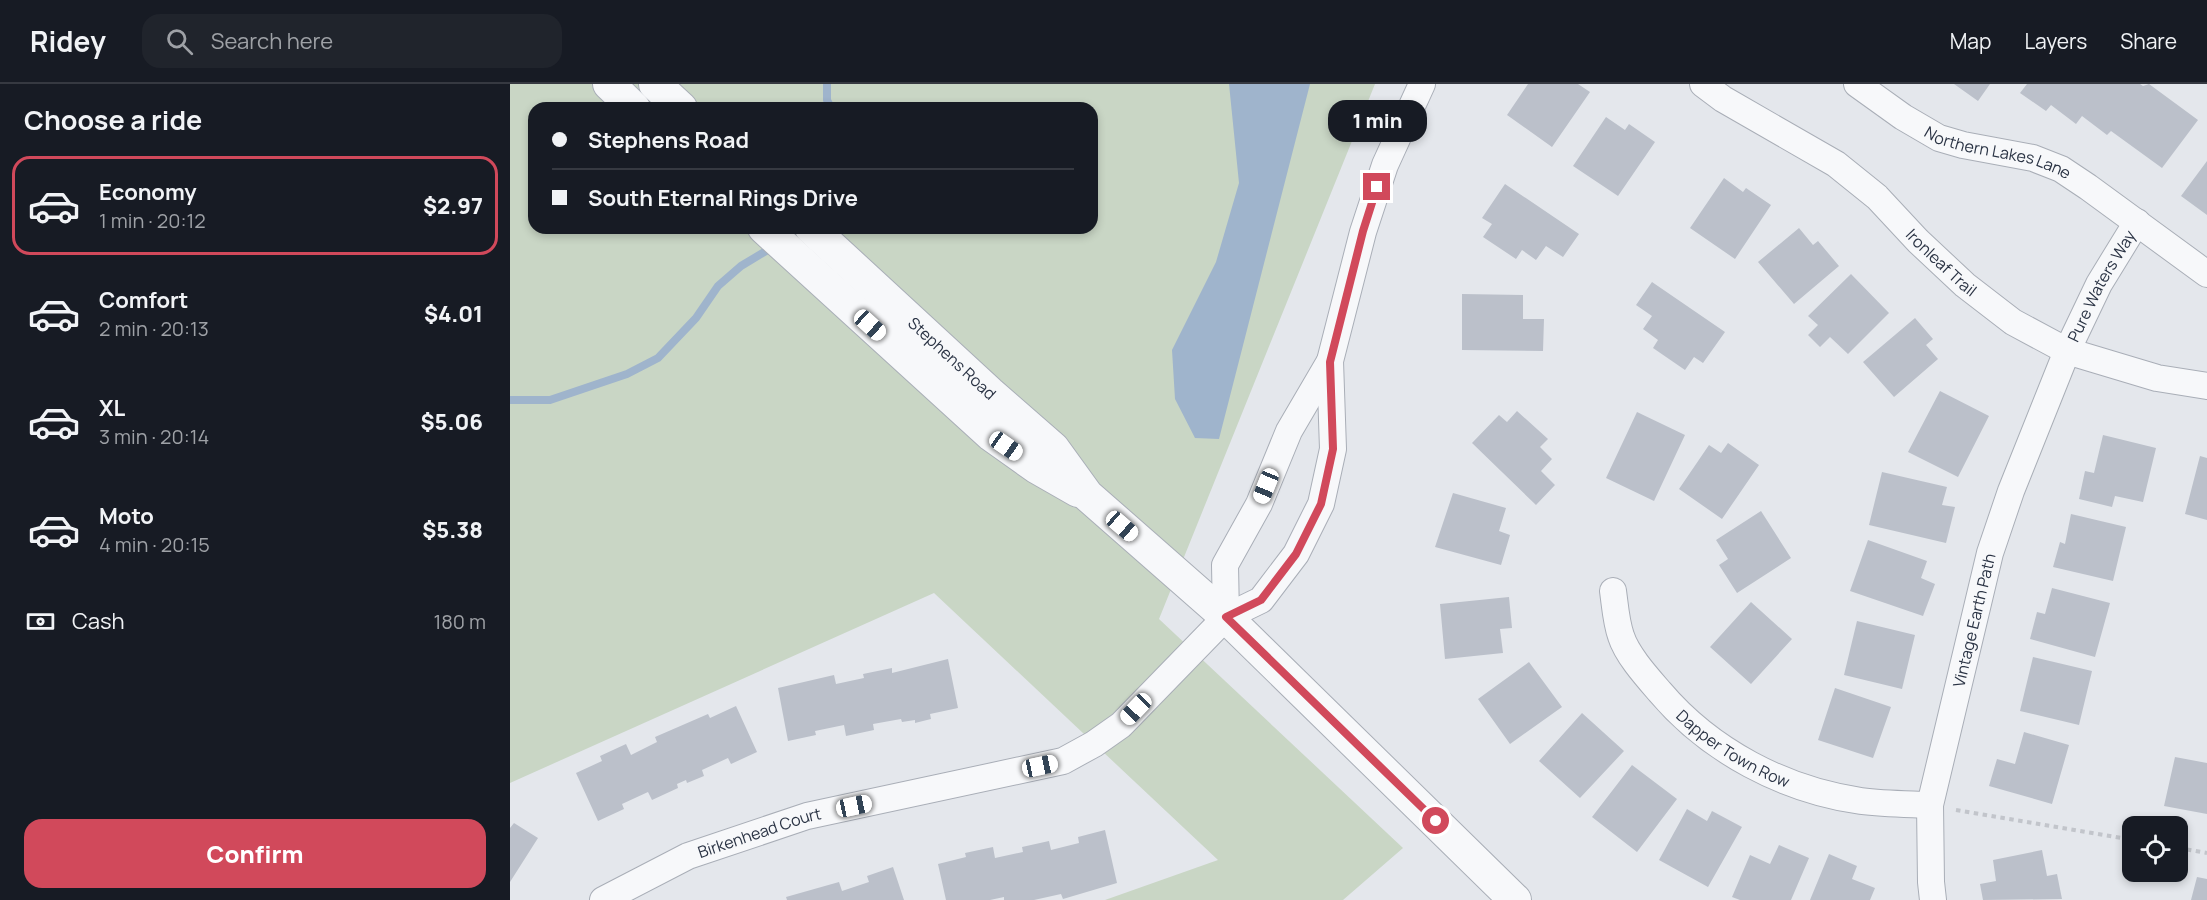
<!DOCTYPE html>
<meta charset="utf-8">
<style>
body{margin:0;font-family:Manrope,sans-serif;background:#20242c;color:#f1f3f6;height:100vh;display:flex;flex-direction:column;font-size:22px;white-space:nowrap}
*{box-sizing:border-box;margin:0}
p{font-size:20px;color:#9ea1a6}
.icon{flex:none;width:33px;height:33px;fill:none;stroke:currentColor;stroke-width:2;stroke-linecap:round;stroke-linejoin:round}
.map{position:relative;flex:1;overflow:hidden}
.panel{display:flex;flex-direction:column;background:#171b24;width:510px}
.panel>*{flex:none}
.top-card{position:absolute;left:18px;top:18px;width:570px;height:132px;border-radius:18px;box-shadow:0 3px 9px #0003;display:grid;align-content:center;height:132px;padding:0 24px;background:#171b24}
.controls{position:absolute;left:1612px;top:732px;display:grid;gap:12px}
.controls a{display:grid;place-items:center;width:66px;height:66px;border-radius:12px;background:#171b24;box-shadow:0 3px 9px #0003;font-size:30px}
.end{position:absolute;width:27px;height:27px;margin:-14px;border:8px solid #d1495b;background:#fff;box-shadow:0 0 0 3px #fff}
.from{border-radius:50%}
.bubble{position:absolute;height:42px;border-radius:18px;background:#171b24;box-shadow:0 3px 9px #0003;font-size:20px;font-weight:800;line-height:42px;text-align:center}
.car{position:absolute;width:18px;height:36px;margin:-18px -9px;border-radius:8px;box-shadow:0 0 4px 2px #0007;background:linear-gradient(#fff 24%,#345 0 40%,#fff 0 76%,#345 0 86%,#fff 0)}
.top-card b{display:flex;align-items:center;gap:21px;height:57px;font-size:22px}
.top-card b+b{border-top:2px solid #363941}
.top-card i{width:15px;height:15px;background:#f1f3f6}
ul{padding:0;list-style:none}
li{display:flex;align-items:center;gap:18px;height:99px;margin:0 12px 9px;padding:0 12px;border:3px solid transparent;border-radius:18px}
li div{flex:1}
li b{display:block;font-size:22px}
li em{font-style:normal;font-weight:800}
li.on{border-color:#d1495b}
li>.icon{width:54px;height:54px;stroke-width:1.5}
h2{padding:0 24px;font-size:27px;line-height:72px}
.pay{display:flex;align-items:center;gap:15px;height:66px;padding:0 24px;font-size:22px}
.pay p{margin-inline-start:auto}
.cta{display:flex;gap:12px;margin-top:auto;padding:12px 24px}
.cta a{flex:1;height:69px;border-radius:18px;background:#d1495b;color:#fff;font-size:24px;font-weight:800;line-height:69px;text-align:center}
header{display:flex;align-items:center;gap:36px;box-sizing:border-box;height:84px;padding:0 30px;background:#171b24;border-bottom:2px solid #363941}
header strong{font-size:28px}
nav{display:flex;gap:33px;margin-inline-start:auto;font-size:21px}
.search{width:420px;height:54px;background:#20242c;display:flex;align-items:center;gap:15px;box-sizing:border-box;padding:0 21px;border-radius:18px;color:#9ea1a6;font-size:22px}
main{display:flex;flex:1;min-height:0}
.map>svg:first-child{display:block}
</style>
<header>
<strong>Ridey</strong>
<div class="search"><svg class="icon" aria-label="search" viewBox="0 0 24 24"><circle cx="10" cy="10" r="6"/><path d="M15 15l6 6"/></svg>Search here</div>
<nav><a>Map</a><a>Layers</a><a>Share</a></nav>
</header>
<main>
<section class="panel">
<h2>Choose a ride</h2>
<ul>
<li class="on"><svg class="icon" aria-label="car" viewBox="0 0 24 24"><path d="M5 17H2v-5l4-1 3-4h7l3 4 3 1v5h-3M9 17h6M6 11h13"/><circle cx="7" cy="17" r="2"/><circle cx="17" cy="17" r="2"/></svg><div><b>Economy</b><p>1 min · 20:12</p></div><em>$2.97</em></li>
<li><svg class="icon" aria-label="car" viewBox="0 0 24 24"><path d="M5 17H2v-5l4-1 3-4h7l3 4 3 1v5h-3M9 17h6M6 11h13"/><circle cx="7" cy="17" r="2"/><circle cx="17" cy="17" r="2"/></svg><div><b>Comfort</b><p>2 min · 20:13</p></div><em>$4.01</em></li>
<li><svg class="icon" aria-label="car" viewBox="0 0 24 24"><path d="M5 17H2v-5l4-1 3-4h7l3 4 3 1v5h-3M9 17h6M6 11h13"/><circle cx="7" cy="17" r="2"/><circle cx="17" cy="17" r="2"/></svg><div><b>XL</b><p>3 min · 20:14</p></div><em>$5.06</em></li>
<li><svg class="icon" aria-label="car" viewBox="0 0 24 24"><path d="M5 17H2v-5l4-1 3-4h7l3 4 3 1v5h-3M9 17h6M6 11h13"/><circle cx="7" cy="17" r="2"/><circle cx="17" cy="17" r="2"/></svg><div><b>Moto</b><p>4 min · 20:15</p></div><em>$5.38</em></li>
</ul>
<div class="pay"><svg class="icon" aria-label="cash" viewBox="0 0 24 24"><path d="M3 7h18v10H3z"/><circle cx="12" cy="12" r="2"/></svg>Cash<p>180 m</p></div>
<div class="cta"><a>Confirm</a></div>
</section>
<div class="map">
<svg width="1697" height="816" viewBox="0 0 1697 816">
<rect width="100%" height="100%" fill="#e4e7ec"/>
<path fill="#c9d6c5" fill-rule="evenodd" d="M0,0H865L649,535L893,764L833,816H595L708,776L424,509L0,699ZM24,24H582V144H24Z"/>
<path fill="#9fb4cc" d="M719,0H800L709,355L685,354L665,315L662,266L706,178L729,99Z"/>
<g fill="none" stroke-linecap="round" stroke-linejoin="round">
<path stroke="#9fb4cc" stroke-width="8" d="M317,0V16L321,24
M0,316H40L117,290L148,274L186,234L208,202L231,182L266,161L287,144"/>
</g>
<path fill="#bbc0ca" d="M1018,0H1068L1080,8L1042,63L997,31Z
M1444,0H1480L1468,17Z
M1517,0H1630L1633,2L1639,0L1688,36L1652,84L1601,47L1597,51L1572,32L1566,40L1541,21L1536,27L1510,9Z
M1096,33L1115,46L1119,40L1145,58L1108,112L1063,82Z
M1697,77V131L1671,112Z
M1214,94L1233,108L1236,104L1261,121L1225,175L1180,144Z
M995,100L1069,150L1053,173L1036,162L1026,176L1012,166L1006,175L973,153L982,140L972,134Z
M1289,144L1303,161L1308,157L1329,182L1284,220L1248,178Z
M1341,190L1379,229L1338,270L1320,253L1310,263L1298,251L1308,241L1298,232Z
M1142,198L1215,248L1193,279L1184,273L1175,286L1143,264L1148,256L1133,245L1142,232L1126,221Z
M952,210L1013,211V235H1034L1033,267L952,266Z
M1405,234L1423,255L1416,261L1428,275L1384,313L1353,278Z
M1430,307L1479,332L1448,393L1398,368Z
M1007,327L1038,355L1030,363L1042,375L1031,387L1045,401L1026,421L962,359L989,331L997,338Z
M1127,328L1175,351L1144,417L1096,394Z
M1593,351L1646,364L1633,418L1605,412L1602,423L1569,415L1575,387L1584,389Z
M1218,359L1249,381L1212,435L1169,405L1199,361L1211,369Z
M1690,372L1697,374V436L1675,430Z
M1372,388L1437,403L1432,421L1445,423L1436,459L1359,441Z
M943,409L996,424L989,447L1000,451L991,481L925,463Z
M1251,427L1281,474L1227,509L1209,481L1218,475L1206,456Z
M1561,430L1616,443L1603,497L1543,483L1550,458L1555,460Z
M1358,456L1417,477L1411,494L1425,500L1413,532L1340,507Z
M1542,504L1600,519L1585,573L1520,555L1527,528L1535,530Z
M999,513L1002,544L990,545L993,569L935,575L930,520Z
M1241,518L1282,555L1241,600L1200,563Z
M1347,537L1405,551L1392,605L1334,591Z
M1523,573L1582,587L1569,641L1510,627Z
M438,575L448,624L420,630L421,635L405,639V636L392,638L391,635L363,640L364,646L336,652L334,641L305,647L306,651L278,657L268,604L324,591L326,600L354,594L353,590L382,584V589Z
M1019,578L1052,623L1000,660L968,615Z
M1325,604L1381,623L1363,674L1308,656Z
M226,622L247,668L221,680L218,674L192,686L194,692L177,699L176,696L167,700L168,704L142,716L138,708L112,720L114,725L88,737L66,689L92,677L90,672L116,660L121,671L147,658L145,653L198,630L200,634Z
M1072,629L1114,667L1070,714L1029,677Z
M1514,648L1559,661L1542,720L1479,702L1487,675L1505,680Z
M1665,673L1697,679V730L1654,722Z
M1122,681L1167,715L1127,768L1082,733Z
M1177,725L1197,737L1202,727L1232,743L1198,803L1149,776Z
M4,739L28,754L0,798V744Z
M595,746L607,799L553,815L551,810L524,816H494V813L480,816H436L428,780L456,773L455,769L483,763L485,774L513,768L512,763L539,757L541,766L569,759L568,753Z
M1269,761L1299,774L1281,816H1230L1222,813L1240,771L1260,780Z
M1532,766L1537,792L1547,790L1552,815L1473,816L1470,800L1486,797L1483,776Z
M1319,770L1347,782L1342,795L1365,804L1360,816H1300Z
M383,783L394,816H277L276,813L329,798L332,807L359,798L357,792Z
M1687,793L1697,795V816H1681Z"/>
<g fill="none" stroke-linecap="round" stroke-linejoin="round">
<defs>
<g id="minor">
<path id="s1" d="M1193,0L1213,15L1326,80L1367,113L1408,157L1455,201L1503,238L1557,267L1647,294L1697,302"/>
<path id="s2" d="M1347,0L1393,33L1429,54L1453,61L1523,74L1551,85L1578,103L1697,190"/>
<path id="s3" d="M1103,507C1105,521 1106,538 1111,552C1117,571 1137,593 1150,608C1200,667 1274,706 1351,717C1374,720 1397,720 1420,721"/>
<path d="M716,533L715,481L749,420L779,347L820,277"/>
<path id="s4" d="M93,816L178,772L297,732L553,677L584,660L611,641L716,533L751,516L786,470L811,420L823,365L820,277L853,148L875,81L912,0"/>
<path id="s5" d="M1423,816L1421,798L1420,721L1480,469L1501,407L1557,267L1589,200L1627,138"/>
</g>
<g id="tertiary">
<path d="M99,0L124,24"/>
<path d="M145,0L171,24"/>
<path d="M254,144L481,351L526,383L568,407"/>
<path id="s6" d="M301,144L480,309L543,364L577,411L716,533L1005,816"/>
</g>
</defs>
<use href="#minor" stroke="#a9aeb7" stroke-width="28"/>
<use href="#tertiary" stroke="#a9aeb7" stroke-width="34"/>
<path stroke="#c2c5cb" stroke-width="4" stroke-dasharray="4.5 4.5" stroke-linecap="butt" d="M1446,726L1623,756
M1668,764L1697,769"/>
<use href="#minor" stroke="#f7f8fa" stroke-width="26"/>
<use href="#tertiary" stroke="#f7f8fa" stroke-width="32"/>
</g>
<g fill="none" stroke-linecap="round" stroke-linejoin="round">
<path stroke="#d1495b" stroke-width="8" d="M867,103L853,147L820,278L823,365L811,420L786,470L751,516L716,533L926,737"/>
</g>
<g text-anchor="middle" stroke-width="4.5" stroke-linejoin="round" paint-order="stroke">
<g font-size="16" fill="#2b3445" stroke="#f4f6f9">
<text dy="6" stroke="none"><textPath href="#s2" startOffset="159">Northern Lakes Lane</textPath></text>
<text dy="6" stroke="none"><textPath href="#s1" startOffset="300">Ironleaf Trail</textPath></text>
<text dy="6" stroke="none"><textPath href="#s5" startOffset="644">Pure Waters Way</textPath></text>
<text dy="6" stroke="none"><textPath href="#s6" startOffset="192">Stephens Road</textPath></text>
<text dy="6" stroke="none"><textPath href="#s5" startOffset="285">Vintage Earth Path</textPath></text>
<text dy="6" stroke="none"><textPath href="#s3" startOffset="208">Dapper Town Row</textPath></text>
<text dy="6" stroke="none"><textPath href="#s4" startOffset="171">Birkenhead Court</textPath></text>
</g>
</g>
</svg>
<div class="controls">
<a><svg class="icon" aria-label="locate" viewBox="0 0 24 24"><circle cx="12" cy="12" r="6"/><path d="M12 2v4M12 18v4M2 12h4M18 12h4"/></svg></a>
</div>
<i class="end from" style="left:926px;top:737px"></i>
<i class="end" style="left:867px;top:103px"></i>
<div class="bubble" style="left:818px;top:16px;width:99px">1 min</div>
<i class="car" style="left:360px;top:241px;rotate:132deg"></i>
<i class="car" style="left:496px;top:362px;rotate:125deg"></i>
<i class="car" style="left:756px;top:402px;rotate:202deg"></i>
<i class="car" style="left:612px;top:442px;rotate:131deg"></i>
<i class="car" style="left:626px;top:625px;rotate:224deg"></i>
<i class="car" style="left:530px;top:682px;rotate:78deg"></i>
<i class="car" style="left:344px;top:722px;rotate:78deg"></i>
<div class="top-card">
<b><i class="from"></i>Stephens Road</b>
<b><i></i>South Eternal Rings Drive</b>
</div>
</div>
</main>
